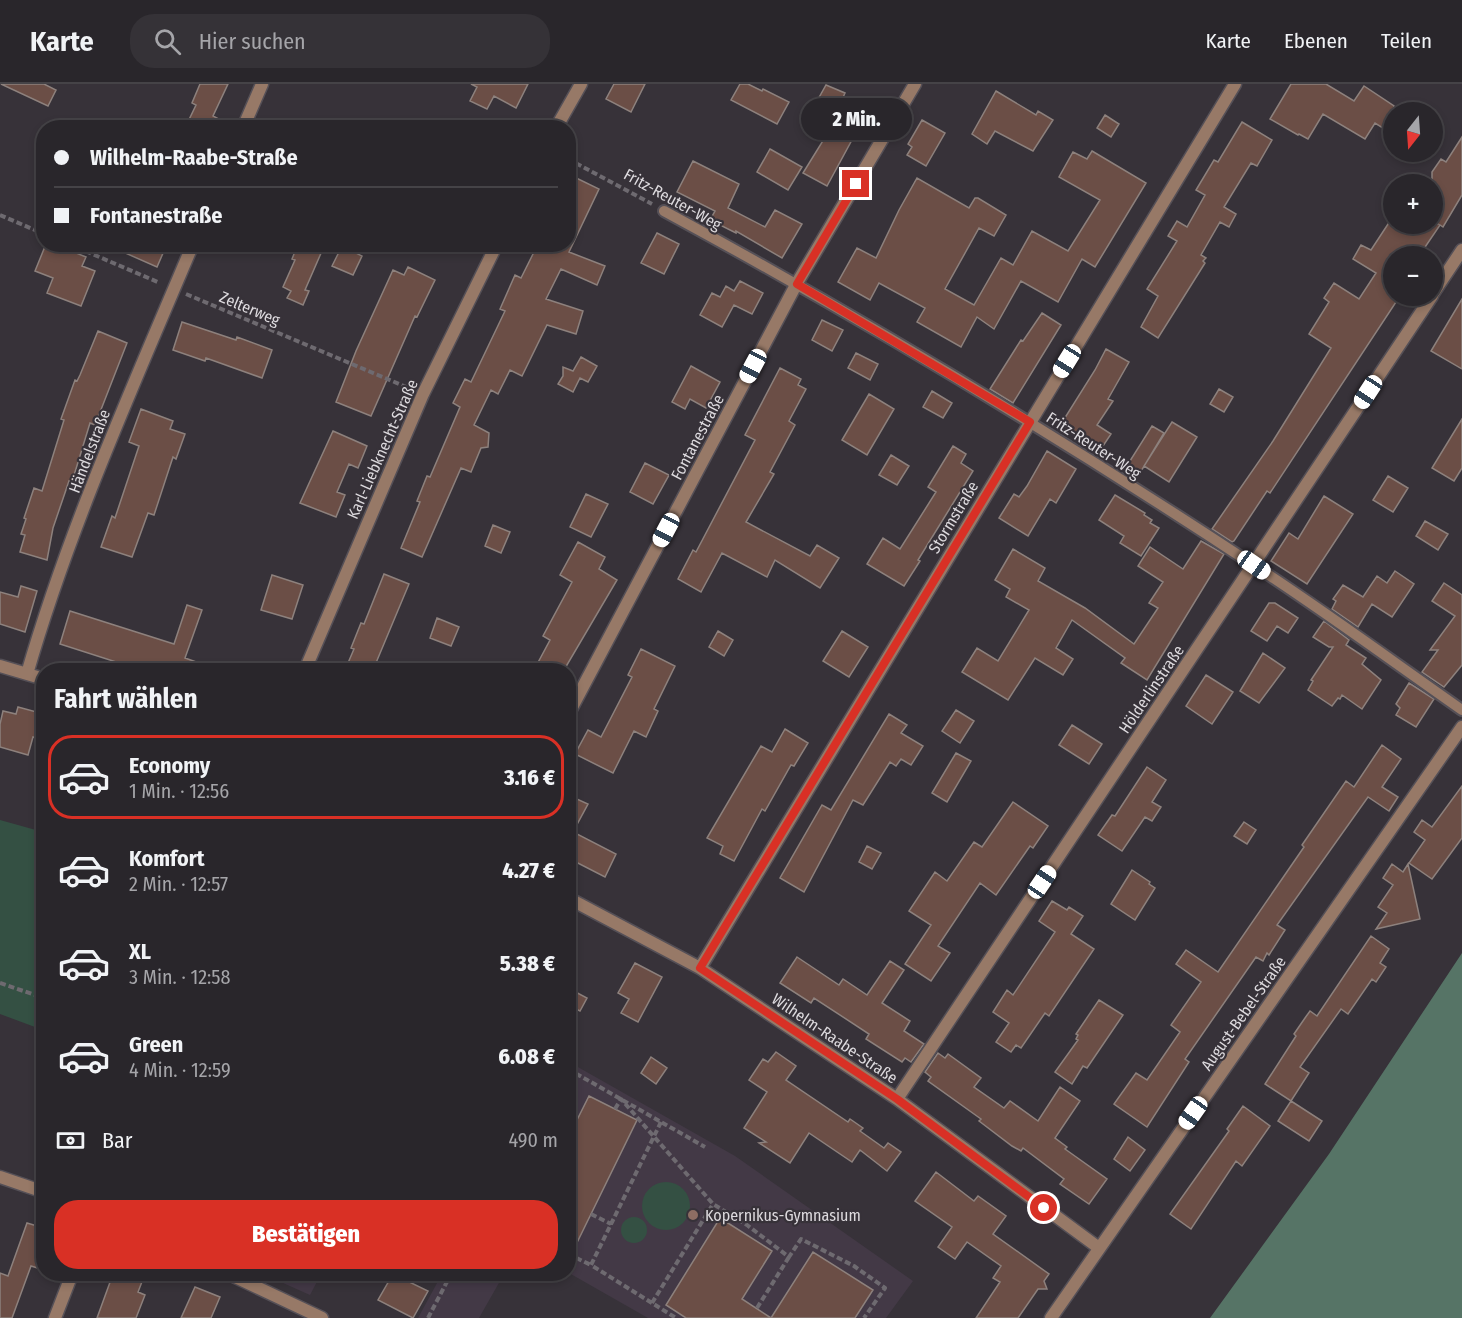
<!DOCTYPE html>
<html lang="de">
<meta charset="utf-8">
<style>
body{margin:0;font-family:"Fira Sans Condensed",sans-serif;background:#353237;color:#f1f3f6;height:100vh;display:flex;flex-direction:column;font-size:22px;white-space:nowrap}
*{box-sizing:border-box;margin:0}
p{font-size:20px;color:#a5a5a9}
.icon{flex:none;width:33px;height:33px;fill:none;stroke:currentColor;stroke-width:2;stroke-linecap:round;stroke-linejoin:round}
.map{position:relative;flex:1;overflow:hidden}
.panel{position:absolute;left:36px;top:579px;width:540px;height:618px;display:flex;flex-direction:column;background:#29262b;border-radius:24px;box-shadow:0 3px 9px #0003,0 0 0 2px #454347}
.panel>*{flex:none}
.top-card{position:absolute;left:36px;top:36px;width:540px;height:132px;border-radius:24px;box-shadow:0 3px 9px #0003,0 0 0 2px #454347;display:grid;align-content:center;height:132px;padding:0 18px;background:#29262b}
.needle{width:39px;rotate:197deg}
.controls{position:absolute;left:1383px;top:18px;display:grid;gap:12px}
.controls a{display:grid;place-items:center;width:60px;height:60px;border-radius:50%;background:#29262b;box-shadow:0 3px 9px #0003,0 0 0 2px #454347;font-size:30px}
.end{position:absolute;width:27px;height:27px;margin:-14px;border:8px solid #d93025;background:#fff;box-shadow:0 0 0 3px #fff}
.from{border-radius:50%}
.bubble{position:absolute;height:42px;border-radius:21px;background:#29262b;box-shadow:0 3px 9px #0003,0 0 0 2px #454347;font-size:20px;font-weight:800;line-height:42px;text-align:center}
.car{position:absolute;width:18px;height:36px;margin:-18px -9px;border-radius:8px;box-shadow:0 0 4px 2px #0007;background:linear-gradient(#fff 24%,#345 0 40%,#fff 0 76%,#345 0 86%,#fff 0)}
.top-card b{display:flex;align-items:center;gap:21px;height:57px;font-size:22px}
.top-card b+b{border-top:2px solid #454347}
.top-card i{width:15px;height:15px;background:#f1f3f6}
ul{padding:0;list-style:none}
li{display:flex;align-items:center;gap:18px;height:84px;margin:0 12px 9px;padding:0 6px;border:3px solid transparent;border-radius:24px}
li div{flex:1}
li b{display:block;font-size:22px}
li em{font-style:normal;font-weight:800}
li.on{border-color:#d93025}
li>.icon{width:54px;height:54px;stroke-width:1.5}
h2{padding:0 18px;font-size:27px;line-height:72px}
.pay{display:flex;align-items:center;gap:15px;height:66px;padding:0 18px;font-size:22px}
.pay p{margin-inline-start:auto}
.cta{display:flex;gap:12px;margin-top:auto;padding:12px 18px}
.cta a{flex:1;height:69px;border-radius:24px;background:#d93025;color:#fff;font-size:24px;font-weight:800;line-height:69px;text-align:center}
header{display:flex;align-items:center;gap:36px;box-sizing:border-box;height:84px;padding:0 30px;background:#29262b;border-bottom:2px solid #454347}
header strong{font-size:28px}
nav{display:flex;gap:33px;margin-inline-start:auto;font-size:21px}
.search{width:420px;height:54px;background:#353237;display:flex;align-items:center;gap:15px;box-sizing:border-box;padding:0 21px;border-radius:24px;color:#a5a5a9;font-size:22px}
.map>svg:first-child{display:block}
</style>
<header>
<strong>Karte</strong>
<div class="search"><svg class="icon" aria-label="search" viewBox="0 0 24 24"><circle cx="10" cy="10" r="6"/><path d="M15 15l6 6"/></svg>Hier suchen</div>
<nav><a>Karte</a><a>Ebenen</a><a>Teilen</a></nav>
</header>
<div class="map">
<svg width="1462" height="1234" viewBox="0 0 1462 1234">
<rect width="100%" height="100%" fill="#373239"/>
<path fill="#433946" d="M569,978L735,1072L913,1197L886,1234H648L569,1189Z
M263,1190H321L310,1211Z
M442,1190H504L479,1234H418Z"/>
<path fill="#345043" d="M0,736L43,748V946L0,930Z
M642 1122a24 24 0 1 1 48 0a24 24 0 1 1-48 0Z
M621 1146a13 13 0 1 1 26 0a13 13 0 1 1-26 0Z"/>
<path fill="#567466" d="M1462,869V1234H1210L1329,1070Z"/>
<path fill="#6b4e46" stroke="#8d817d" stroke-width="1.5" d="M1,0H44L56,6L48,22Z
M200,0H228L213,32L235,44H185L196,21L192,19Z
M471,0H528L516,24L494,12L487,25L470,17L477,3Z
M614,0H645L631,28L606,15Z
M740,0H748L762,7L763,5L789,18L777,40L731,16Z
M1291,0H1326L1354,17L1364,2L1394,22V51L1375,39L1365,55L1323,30L1308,55L1299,50L1298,51L1270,35Z
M826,1L845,9L834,34L812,26Z
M996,7L1036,31L1038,27L1053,36L1033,67L995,47L987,60L972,50Z
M1105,31L1119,40L1111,53L1097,44Z
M922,36L945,49L926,82L907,71L912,63L908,60Z
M1242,38L1272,56L1257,82L1251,79L1224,123L1236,130L1229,143L1220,138L1201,171L1206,174L1203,177L1205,179L1158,254L1141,243L1158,212L1147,205L1177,157L1168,152L1177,137L1187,143L1205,111L1196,106L1214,76L1218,78Z
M832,42L853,54L827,102L803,89Z
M1462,53V111L1443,143L1440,141L1419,172H1394V212H1400L1270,409L1267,407L1234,457L1232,458L1212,445L1273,357L1331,264L1309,250L1329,218L1324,214L1334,199L1359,215L1376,189L1353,175L1361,161L1371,166L1392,134L1394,140H1438L1432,136V88L1441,75L1446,78Z
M770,65L802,83L788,106L757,88Z
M1092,67L1146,99L1095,183L1082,175L1058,218L1021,197L994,245L977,233L961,263L917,238L925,224L879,199L870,216L838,198L857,164L876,174L899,126L917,94L969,124L975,114H978L1006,131L994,152L979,144L945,205L974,221L1001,174L1013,181L1032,147L1068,167L1100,116L1059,93L1073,68L1087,75Z
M693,77L739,100L728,124L765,143L775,126L802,140L782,174L736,147V149L710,136L715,127L677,108Z
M568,90L599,105L569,168L605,182L597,201L561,185L546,215L583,227L576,250L547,241L522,292L510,286L498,310L491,306L474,341L489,349L488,363L481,364L471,388L461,384L422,473L401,464L420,418L417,417L427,392L430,393L460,323L453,319L465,295L471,298L505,227L500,225L515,191L521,194L538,160H568Z
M657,149L679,160L664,190L641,179Z
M46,160H54L86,173L82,182L95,187L81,222L47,209L53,194L35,187Z
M105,160H167L157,183Z
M298,160H325L305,206L309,207L303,221L287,214L291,207L283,203L295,176L292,175Z
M342,162L362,172L353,191L332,182Z
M408,183L435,196L417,233L415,232L371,332L336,318L356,267L393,186L404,191Z
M740,197L763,209L752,230L734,221L722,243L700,231L712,209L720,213L726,202L734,207Z
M1462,215V285L1431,267Z
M1042,229L1061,241L1013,319L990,305L1021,256L1023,257Z
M822,236L843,246L832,267L812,256Z
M182,238L236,256L237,253L272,266L262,294L206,274L205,277L173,266Z
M98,247L127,259L95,341L90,339L72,398L69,397L53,444L47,476L20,468L25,451L21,450L26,435L24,434L34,404L42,407L64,336L61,335L75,296L77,297L80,291Z
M1106,265L1129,278L1108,315L1113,317L1097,341L1111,350L1101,365L1061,340L1095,286Z
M856,269L878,280L870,296L848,284Z
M581,273L597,282L588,298L580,294L573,308L558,300L563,292V283L573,287Z
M691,282L720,298L706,324L690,315L685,325L672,318Z
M780,284L801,295L798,301L806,305L789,337L795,341L770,388L774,390L746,438L810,472L817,461L839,474L820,504L775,476L767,493L722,469L701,508L678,495L693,466L696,468L755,356L745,351Z
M1219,305L1233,313L1224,328L1210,320Z
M932,307L952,319L943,334L923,323Z
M869,310L894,325L867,371L842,356Z
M141,325L173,337L170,345L185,350L176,375L173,373L154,431L148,429L132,473L101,463L112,432L115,434L139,362L129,358Z
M1462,335V384L1454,397L1432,384Z
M1172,338L1197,353L1169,398L1144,382Z
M1152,342L1164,349L1140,389L1128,380Z
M333,347L367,362L358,384L349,380L337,408L345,411L336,433L300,419Z
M953,362L966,370L961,379L973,387L918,476L920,477L904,502L867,480L883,454L900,465L936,408L928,403Z
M1047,367L1076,385L1056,419L1050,415L1028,452L999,434L1014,410L1019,413L1027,402Z
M891,371L909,382L897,401L879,391Z
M645,379L669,391L653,420L630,408Z
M1388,392L1408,404L1393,428L1373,416Z
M586,410L608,420L591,453L570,443Z
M1115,411L1145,429L1144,431L1152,436L1150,439L1159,444L1141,472L1120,459L1124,452L1099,436Z
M1324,412L1353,430L1307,500L1271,477L1289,449L1298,455Z
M1425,437L1448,450L1438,466L1416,452Z
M493,441L510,448L501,469L485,462Z
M1201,457L1224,470L1147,596L1121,579L1125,574L1072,536L1056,564L1073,575L1063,591L1035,574L1008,616L962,588L977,564L998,577L1029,526L1006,513L1010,505L995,496L1013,465L1045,484L1038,497L1085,524L1134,560L1158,524L1149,519L1163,498L1138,482L1150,463L1183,485Z
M578,458L605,473L599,485L617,496L564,586H534L550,556L543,552L572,498L560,491Z
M1395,487L1414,500L1392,533L1372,520L1358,543L1332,525L1336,517L1333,515L1343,501L1363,513L1377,492L1387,499Z
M384,490L409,500L373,586H345L354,565L351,564L361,539L364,540Z
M272,491L303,501L292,535L261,526Z
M1444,499L1462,511V581L1444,603L1422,588L1438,566H1430L1455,532L1432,517Z
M21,502L37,507L25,548L0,540V508L18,513Z
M1269,519H1275L1298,534L1288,549L1277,542L1267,557L1251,547Z
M187,521L202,526L185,574L213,584L212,586H141L60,560L70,527L174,560Z
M437,534L459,543L451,562L430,554Z
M1324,537L1349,556L1346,561L1366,574L1362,580L1381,596L1362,625L1342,611L1340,615L1338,614L1332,622L1308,606L1313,597L1311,596L1333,563H1329L1313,553Z
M718,547L733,556L724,572L709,563Z
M842,547L868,563L849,593L823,577Z
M641,565L675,582L654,625L658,627L646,653L634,647L613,689L575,670L588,646L601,653L632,593L628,591Z
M1263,569L1285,584L1259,619L1240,607Z
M1206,591L1233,608L1212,640L1186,622Z
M1409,599L1434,615L1416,643L1396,631L1400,624L1396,620Z
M18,623L44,630V647L41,655L33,653L28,671L0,663V640L3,627L16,630Z
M956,626L974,637L960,659L942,647Z
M889,630L907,641L901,649L923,662L911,681L901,675L896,682L890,678L863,721L853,716L804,808L780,794L822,721L831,726Z
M1072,641L1102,660L1089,680L1059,661Z
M785,645L808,659L794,682L791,681L765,727L762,725L734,777L720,770L723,762L707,754L761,662L772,668Z
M1382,661L1401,675L1382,703L1398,713L1389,727L1368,713L1277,841L1285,846L1269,871L1267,869L1263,877L1256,873L1185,975L1189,978L1147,1043L1114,1020L1136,989L1147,996L1180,948L1171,941L1201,898L1176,880L1186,866L1218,888L1304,763L1302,761L1346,697L1354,703Z
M956,669L971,677L947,718L932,709Z
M1147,683L1166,696L1152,718L1161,723L1152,737L1145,733L1122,767L1098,751L1112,731L1115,732Z
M1462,702V754L1432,795L1409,779L1425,756L1414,748L1422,736L1432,743Z
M568,711L588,720L573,748L616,770L605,793L568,774Z
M1013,718L1048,742L1033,764L1030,762L996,811L980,799L938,862L950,869L931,897L905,880L931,841L909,827L935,788L947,797L974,758L982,763Z
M1244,738L1256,746L1247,760L1234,752Z
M867,762L881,769L872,785L859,778Z
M1392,780L1403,788L1408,780L1420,835L1376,845L1387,829L1378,823L1393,801L1383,794Z
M1132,786L1150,798L1149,800L1155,804L1135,836L1111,820Z
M1052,817L1067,826L1069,823L1083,832L1071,850L1094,865L1049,932L1045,929L1021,964L1016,961L1011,968L996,958L1009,939L993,928L1007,906L1013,911L1055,848L1039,837Z
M1371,852L1389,865L1380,879L1386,883L1376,898L1372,895L1348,930L1341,925L1300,983L1309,989L1291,1017L1265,1000L1296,952L1294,950L1305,934L1310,927L1317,932Z
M797,873L839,901L843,895L867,911L890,877L904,886L882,919L910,937L904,947L924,960L911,978L905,974L902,978L866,955L869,950L814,914L811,919L780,899Z
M635,879L662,893L638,938L621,929L629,915L618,909Z
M568,904L587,914L580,927L568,921Z
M1099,916L1123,931L1087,984L1083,982L1072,1000L1055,988L1078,956L1076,955L1078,951L1076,950Z
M776,968L796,982L786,996L848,1038L850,1035L863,1044L860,1047L884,1064L888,1059L901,1068L887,1087L860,1066L852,1078L809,1049L790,1079L759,1059L766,1058L744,1044L767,1008L749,996L763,975L768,978Z
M938,969L945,974L948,970L981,994L974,1003L1004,1024L1010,1017L1038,1037L1060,1003L1080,1017L1055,1054L1067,1063L1065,1065L1107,1095L1089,1120L1060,1100L1064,1095L1023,1064L1021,1067L1012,1062L979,1037L981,1035L928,997L931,993L925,988Z
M651,973L667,984L656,1000L641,989Z
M589,1012L637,1036L568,1177V1054Z
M1291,1017L1322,1037L1309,1057L1278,1037Z
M1243,1022L1270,1042L1242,1082L1236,1077L1191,1145L1170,1130L1229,1047L1227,1045Z
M1128,1053L1145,1066L1130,1087L1114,1075Z
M936,1088L974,1117L978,1112L1006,1132L993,1150L1049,1190L1044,1197L1047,1205H1038L1018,1234H976L1000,1198L993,1194L1001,1182L967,1158L955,1175L938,1163L952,1143L915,1117Z
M720,1134L772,1167L742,1215L771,1234L813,1168L873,1206L855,1234H686L666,1221Z
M27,1139L44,1144V1186L31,1182L12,1234H0V1189L8,1192Z
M113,1190H145L138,1208L145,1211L136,1234H97Z
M393,1190L428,1207L413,1234L378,1216Z
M195,1203L220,1213L211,1234H181Z"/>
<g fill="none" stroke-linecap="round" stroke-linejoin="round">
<defs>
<path id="lane" d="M664,127C865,236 1061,354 1252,480C1323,526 1392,577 1462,626"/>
<path id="street" d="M243,44L262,0
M556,44L581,0
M1432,211L1462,166
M0,582L44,595
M305,586L423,310L497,160
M27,590C69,444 134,300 193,160
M568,631L797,199L915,0
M568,814L700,884L897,1015L1099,1164
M700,884L1235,0
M897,1015L1432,212
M0,1093L44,1108
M229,1190L322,1234
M55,1234L72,1190
M1051,1234L1462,643"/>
</defs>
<use href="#lane" stroke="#555057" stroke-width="14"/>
<use href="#street" stroke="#555057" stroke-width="15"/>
<path stroke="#6e6a70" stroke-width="4" stroke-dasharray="6 3" stroke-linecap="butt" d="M568,75L652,120
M0,131L44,150
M69,160L160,199
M186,210L411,305
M0,899L44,914
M568,985L705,1063
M568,1003L576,989
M615,1025L621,1015L713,1120L747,1141L789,1173L801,1155L854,1182L885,1204L864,1234
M661,1038L591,1181L676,1234
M591,1130L611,1140
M568,1170L591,1181
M652,1219L713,1120
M757,1224L789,1173
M428,1234L451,1190"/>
<use href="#lane" stroke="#977967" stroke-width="10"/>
<use href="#street" stroke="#977967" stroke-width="12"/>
</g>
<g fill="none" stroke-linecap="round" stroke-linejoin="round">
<path stroke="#d93025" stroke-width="8" d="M856,100L797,200L1030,338L700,884L897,1015L1044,1124"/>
</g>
<circle fill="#8d6e63" stroke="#373239" stroke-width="2" cx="693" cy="1131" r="6"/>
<g text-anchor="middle" stroke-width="4.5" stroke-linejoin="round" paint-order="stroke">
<g font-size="16" fill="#dddade" stroke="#373239">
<text transform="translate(673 115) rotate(29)" y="6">Fritz-Reuter-Weg</text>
<text transform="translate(250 224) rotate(23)" y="6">Zelterweg</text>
<text transform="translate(697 353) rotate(-62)" y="6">Fontanestraße</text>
<text transform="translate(1094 361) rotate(33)" y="6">Fritz-Reuter-Weg</text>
<text transform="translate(382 365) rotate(-66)" y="6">Karl-Liebknecht-Straße</text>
<text transform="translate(89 367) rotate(-69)" y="6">Händelstraße</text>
<text transform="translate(953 433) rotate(-59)" y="6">Stormstraße</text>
<text transform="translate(1151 605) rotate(-56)" y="6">Hölderlinstraße</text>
<text transform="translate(1243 929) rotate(-55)" y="6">August-Bebel-Straße</text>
<text transform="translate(835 954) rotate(34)" y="6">Wilhelm-Raabe-Straße</text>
</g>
<g font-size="16" fill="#dddade" stroke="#373239" text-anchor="start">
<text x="705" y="1137">Kopernikus-Gymnasium</text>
</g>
</g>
</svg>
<div class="controls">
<a><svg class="needle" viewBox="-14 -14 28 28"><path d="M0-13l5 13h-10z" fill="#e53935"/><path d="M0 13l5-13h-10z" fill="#a5a5a9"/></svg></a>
<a>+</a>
<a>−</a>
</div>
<i class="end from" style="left:1044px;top:1124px"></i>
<i class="end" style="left:856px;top:100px"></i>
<div class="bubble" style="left:801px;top:14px;width:111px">2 Min.</div>
<i class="car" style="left:1067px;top:277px;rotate:212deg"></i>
<i class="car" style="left:753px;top:282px;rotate:208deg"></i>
<i class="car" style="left:1368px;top:308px;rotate:213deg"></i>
<i class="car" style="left:666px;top:446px;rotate:208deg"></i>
<i class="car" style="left:1254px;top:481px;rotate:125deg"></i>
<i class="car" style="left:1042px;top:798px;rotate:34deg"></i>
<i class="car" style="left:1193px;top:1029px;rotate:215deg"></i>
<div class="top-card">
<b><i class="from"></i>Wilhelm-Raabe-Straße</b>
<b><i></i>Fontanestraße</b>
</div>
<section class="panel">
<h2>Fahrt wählen</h2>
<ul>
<li class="on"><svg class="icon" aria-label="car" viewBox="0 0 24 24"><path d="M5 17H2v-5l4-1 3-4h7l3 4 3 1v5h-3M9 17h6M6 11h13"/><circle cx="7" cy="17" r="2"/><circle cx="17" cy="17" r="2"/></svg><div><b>Economy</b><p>1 Min. · 12:56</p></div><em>3.16 €</em></li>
<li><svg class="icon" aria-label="car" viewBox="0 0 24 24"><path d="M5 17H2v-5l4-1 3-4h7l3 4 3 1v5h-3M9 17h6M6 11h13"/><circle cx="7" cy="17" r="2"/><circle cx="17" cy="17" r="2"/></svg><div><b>Komfort</b><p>2 Min. · 12:57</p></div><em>4.27 €</em></li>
<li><svg class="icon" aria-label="car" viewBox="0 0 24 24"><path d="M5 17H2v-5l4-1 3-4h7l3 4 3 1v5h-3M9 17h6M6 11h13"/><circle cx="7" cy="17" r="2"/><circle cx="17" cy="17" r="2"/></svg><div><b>XL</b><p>3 Min. · 12:58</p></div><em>5.38 €</em></li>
<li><svg class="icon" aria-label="car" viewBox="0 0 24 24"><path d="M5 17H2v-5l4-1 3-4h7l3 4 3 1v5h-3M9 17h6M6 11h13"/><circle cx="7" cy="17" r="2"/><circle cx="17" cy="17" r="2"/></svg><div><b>Green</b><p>4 Min. · 12:59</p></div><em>6.08 €</em></li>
</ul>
<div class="pay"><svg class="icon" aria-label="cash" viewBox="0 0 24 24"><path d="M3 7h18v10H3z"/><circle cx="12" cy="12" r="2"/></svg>Bar<p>490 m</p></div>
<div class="cta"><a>Bestätigen</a></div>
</section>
</div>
